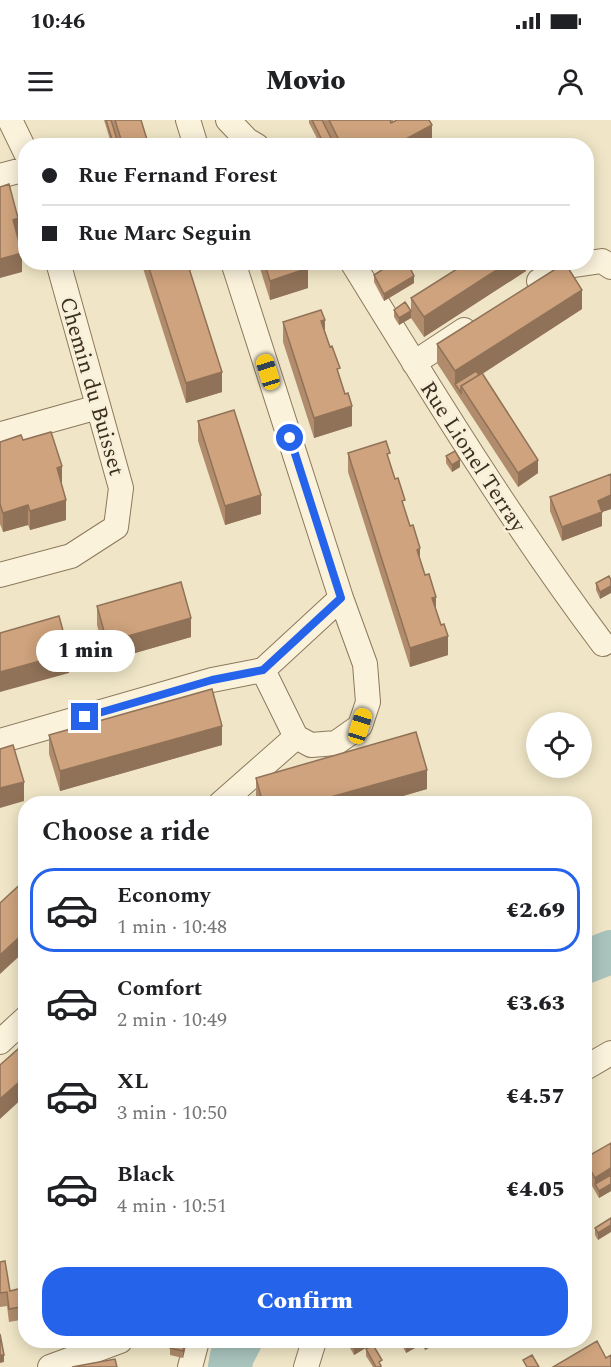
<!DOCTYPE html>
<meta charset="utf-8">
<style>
body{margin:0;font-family:Spectral,serif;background:#f6f6f6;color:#202124;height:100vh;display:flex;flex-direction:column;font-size:22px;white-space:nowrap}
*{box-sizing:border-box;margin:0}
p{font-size:20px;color:#757577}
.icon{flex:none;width:33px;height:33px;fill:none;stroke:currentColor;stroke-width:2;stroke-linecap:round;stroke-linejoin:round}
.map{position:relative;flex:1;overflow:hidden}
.panel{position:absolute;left:18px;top:676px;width:574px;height:552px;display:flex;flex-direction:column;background:#fff;border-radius:24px;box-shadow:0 3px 15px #0003}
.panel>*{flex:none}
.hud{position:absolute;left:18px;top:18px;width:576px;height:132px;border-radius:24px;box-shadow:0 3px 15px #0003;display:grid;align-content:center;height:132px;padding:0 24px;background:#fff}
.fabs{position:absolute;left:526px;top:592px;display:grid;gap:12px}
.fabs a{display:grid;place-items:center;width:66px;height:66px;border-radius:50%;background:#fff;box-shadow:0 3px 15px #0003;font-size:30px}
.end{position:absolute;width:27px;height:27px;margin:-14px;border:8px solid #2563eb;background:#fff;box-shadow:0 0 0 3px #fff}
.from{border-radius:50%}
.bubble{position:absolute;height:42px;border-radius:21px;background:#fff;box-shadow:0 3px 15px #0003;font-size:20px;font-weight:800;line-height:42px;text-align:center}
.car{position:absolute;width:18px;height:36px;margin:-18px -9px;border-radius:8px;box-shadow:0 0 4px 2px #0007;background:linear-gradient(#f5c518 24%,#345 0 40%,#f5c518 0 76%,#345 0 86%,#f5c518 0)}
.hud b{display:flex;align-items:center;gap:21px;height:57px;font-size:22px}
.hud b+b{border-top:2px solid #e0e0e0}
.hud i{width:15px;height:15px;background:#202124}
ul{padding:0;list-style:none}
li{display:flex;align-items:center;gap:18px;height:84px;margin:0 12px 9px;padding:0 12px;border:3px solid transparent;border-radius:24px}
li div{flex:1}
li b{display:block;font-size:22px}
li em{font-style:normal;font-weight:800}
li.active{border-color:#2563eb}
li>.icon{width:54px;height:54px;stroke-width:1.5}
h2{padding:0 24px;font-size:27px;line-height:72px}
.primary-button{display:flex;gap:12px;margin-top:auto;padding:12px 24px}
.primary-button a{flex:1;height:69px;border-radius:24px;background:#2563eb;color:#fff;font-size:24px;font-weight:800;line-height:69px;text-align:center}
.status{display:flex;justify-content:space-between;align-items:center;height:42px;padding:0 30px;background:#fff;direction:ltr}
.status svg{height:16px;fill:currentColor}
header{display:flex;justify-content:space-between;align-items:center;height:78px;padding:0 24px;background:#fff;font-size:27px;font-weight:800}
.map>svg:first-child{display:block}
</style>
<div class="status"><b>10:46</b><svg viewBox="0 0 49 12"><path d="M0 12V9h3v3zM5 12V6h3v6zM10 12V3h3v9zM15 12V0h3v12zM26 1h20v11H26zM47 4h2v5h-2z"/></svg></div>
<header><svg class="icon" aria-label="menu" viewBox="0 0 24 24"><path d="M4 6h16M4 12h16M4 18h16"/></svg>Movio<svg class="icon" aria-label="person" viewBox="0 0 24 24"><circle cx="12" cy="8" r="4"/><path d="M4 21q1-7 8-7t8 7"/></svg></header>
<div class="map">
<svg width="611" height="1247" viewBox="0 0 611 1247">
<rect width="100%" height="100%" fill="#f0e6c7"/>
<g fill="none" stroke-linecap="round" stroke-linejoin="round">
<path stroke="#a9c4bd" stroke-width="44" d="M585,842L611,832
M230,1247L232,1236L240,1221"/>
<defs>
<path id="minor" d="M10,0L26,33
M188,0L196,26
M228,0L247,20L257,26
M0,56L26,49
M233,142L341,478L365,544L368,582L360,606L336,623L311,625L296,617
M352,142C432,272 512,403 603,524
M539,161L561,147L602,141L611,147
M414,243L464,210
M5,313L98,287
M0,455L71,436L116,407L121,368L58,142
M263,550L341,478
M263,550L296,617
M0,621L212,560L263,550
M220,684L296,617
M0,922L26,898
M585,948L611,933
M50,1247L120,1221
M190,1247L197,1221
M306,1247L314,1221"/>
</defs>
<use href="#minor" stroke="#8c785c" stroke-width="26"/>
<use href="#minor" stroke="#faf2db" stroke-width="24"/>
</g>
<path fill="#b18c6c" d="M104,0H141L149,26H112Z
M309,0H393L394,2L432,24L429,26H321L309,3Z
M141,142H187L222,272L186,283Z
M258,142H306L308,168L270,180Z
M526,142V151L424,217L411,198V178Z
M374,155L414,163L384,181L374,162Z
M582,189L482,254L538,353L518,367L437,243V224Z
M394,190L411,198L399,205L394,197Z
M283,202L325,211L340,258L352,306L314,318L283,222Z
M198,301L261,394L225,405L198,321Z
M23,320L62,366L66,400L30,410L28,405L3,412L0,404V322Z
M348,333L390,344L436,489L448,535L410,547L348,352Z
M446,336L460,347L452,352L446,343Z
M611,354V389L602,392V406L562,421L550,391V377Z
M609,456L600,479L596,470V463Z
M97,486L191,517L107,541L97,505Z
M49,615L222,625L60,671L49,634Z
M256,658L427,669L375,684H258L256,677Z
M611,1023V1071L599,1078L585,1054V1038Z
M611,1098L598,1120L595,1115V1108Z
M0,1142L10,1171L26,1167V1199L9,1202L7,1186L0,1187Z
M172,1221H187L183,1238L170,1235V1228Z
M346,1221H369V1226L354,1235Z
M400,1221H442L425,1230L422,1224L406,1233Z
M366,1229L382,1247H373L366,1236Z"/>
<path fill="#907258" d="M432,5V24L429,26H393Z
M18,98V118L13,100Z
M22,133V152L0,158V139Z
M509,142H526V151L424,217V197Z
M308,148V168L270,180V161Z
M414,156V163L384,181V174Z
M582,170V189L459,269L455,264V251Z
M411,191V198L399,205V198Z
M325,200V219L321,201Z
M222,252V272L186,283V263Z
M352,286V306L314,318V298Z
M460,340V347L452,352V345Z
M538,340V353L518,367V353Z
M62,346V366L57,348Z
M261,375V394L225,405V386Z
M611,375V389L602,392V406L562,421V407L598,381Z
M66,380V400L30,410V391Z
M28,385V405L3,412V393Z
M420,428V448L417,430Z
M611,466V473L600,479V472Z
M436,477V496L432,478Z
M191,498V517L107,541V522Z
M448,516V535L410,547V528Z
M69,533V553L0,572V552Z
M222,606V625L60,671V651Z
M427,650V669L375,684H306Z
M24,662V681L0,688V668Z
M26,811V830L0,854V835Z
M26,956V975L0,999V979Z
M589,988V995L585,997V990Z
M591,1010V1024L585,1027V1014Z
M611,1048V1062L595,1064V1058Z
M611,1064V1071L599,1078V1071Z
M611,1105V1112L598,1120V1113Z
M185,1221H187L183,1238V1231Z
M366,1221H369V1226L354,1235V1228Z
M406,1221H422V1224L406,1233Z
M430,1221H442L425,1230V1223Z
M0,1235H4V1242L0,1243Z"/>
<path fill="#cea37d" stroke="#907258" stroke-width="1.5" d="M106,0H111L119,26H114Z
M115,0H141L149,26H123Z
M312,0H322L335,26H325Z
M329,0H390L391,3L397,0H429L432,5L393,26H342Z
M9,64L18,98L13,100L22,133L0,139V67Z
M147,142H187L222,252L186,263Z
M264,142H306L308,148L270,161Z
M394,142H407L414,156L384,174L374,155Z
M468,142H509L424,197L411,178Z
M565,143L582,170L455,251L437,224Z
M405,182L411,191L399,198L394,190Z
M321,190L325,200L321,201L330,227L332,226L340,248L337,249L345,274L348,273L352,286L314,298L283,202Z
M476,251L479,255L461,266V273L455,264Z
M482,253L538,340L518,353L461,266Z
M234,290L261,375L225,386L198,301Z
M51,312L62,346L57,348L66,380L30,391L28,385L3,393L0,384V322L21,315L23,320Z
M386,321L390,333L387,334L395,359L398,358L405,380L402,381L410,406L413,405L420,428L417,430L425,455L429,454L436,477L432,478L441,505L444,504L448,516L410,528L348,333Z
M455,331L460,340L452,345L446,336Z
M611,354V375L598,381L602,392L562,407L550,377Z
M609,456L611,460V466L600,472L596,463Z
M181,462L191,498L107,522L97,486Z
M59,496L69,533L0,552V513Z
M212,569L222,606L60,651L49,615Z
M416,612L427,650L306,684H263L256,658Z
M13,625L24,662L0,668V629Z
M26,759V811L0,835V783Z
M26,922V956L0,979V945Z
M585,981L589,988L585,990Z
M585,1000L591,1010L585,1014Z
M611,1023V1048L595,1058L585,1040V1038Z
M611,1055V1064L599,1071L595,1064Z
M611,1098V1105L598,1113L595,1108Z
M5,1141L10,1171L26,1167V1186L9,1189L7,1172L0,1173V1142Z
M0,1214L4,1235H0Z
M172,1221H185L183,1231L170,1228Z
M350,1221H366L354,1228Z
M597,1221L606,1238L611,1235V1247H553Z
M373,1225L382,1240L379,1242L381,1246L379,1247H376L366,1229Z
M532,1235L539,1247H527L523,1240Z
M115,1239L117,1247H72Z"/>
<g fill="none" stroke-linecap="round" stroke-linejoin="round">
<path stroke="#2563eb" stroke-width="8" d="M85,597L212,560L263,550L341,478L290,318"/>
</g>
<g text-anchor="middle" stroke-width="5" stroke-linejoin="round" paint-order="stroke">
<g font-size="22" fill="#3c2f20" stroke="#f7efd7">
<text transform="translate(93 266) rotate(74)" y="8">Chemin du Buisset</text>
<text transform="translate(474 336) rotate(57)" y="8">Rue Lionel Terray</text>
</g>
</g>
</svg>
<div class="fabs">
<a><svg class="icon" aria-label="locate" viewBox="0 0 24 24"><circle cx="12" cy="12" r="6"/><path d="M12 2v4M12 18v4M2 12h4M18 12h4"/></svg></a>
</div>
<i class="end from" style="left:290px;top:318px"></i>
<i class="end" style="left:85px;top:597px"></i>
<div class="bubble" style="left:36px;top:510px;width:99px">1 min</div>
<i class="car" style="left:268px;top:252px;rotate:343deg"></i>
<i class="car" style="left:360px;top:606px;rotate:17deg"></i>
<div class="hud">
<b><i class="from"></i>Rue Fernand Forest</b>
<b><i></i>Rue Marc Seguin</b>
</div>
<section class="panel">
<h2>Choose a ride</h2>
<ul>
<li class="active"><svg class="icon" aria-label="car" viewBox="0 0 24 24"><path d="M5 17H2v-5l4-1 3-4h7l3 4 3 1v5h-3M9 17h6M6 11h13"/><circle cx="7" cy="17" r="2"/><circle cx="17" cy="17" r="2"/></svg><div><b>Economy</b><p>1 min · 10:48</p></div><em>€2.69</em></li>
<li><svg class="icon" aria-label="car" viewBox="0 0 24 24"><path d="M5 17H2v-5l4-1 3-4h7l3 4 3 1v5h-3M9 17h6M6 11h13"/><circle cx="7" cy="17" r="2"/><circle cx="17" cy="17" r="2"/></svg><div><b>Comfort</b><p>2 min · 10:49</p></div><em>€3.63</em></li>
<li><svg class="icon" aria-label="car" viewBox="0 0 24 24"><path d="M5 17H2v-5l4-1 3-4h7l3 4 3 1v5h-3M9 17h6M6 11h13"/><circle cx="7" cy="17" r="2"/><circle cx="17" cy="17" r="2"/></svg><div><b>XL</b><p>3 min · 10:50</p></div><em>€4.57</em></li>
<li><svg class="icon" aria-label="car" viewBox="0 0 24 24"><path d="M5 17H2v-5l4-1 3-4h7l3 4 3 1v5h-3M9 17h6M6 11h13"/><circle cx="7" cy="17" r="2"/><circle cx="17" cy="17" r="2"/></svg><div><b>Black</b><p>4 min · 10:51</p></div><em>€4.05</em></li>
</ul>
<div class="primary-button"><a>Confirm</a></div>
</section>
</div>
